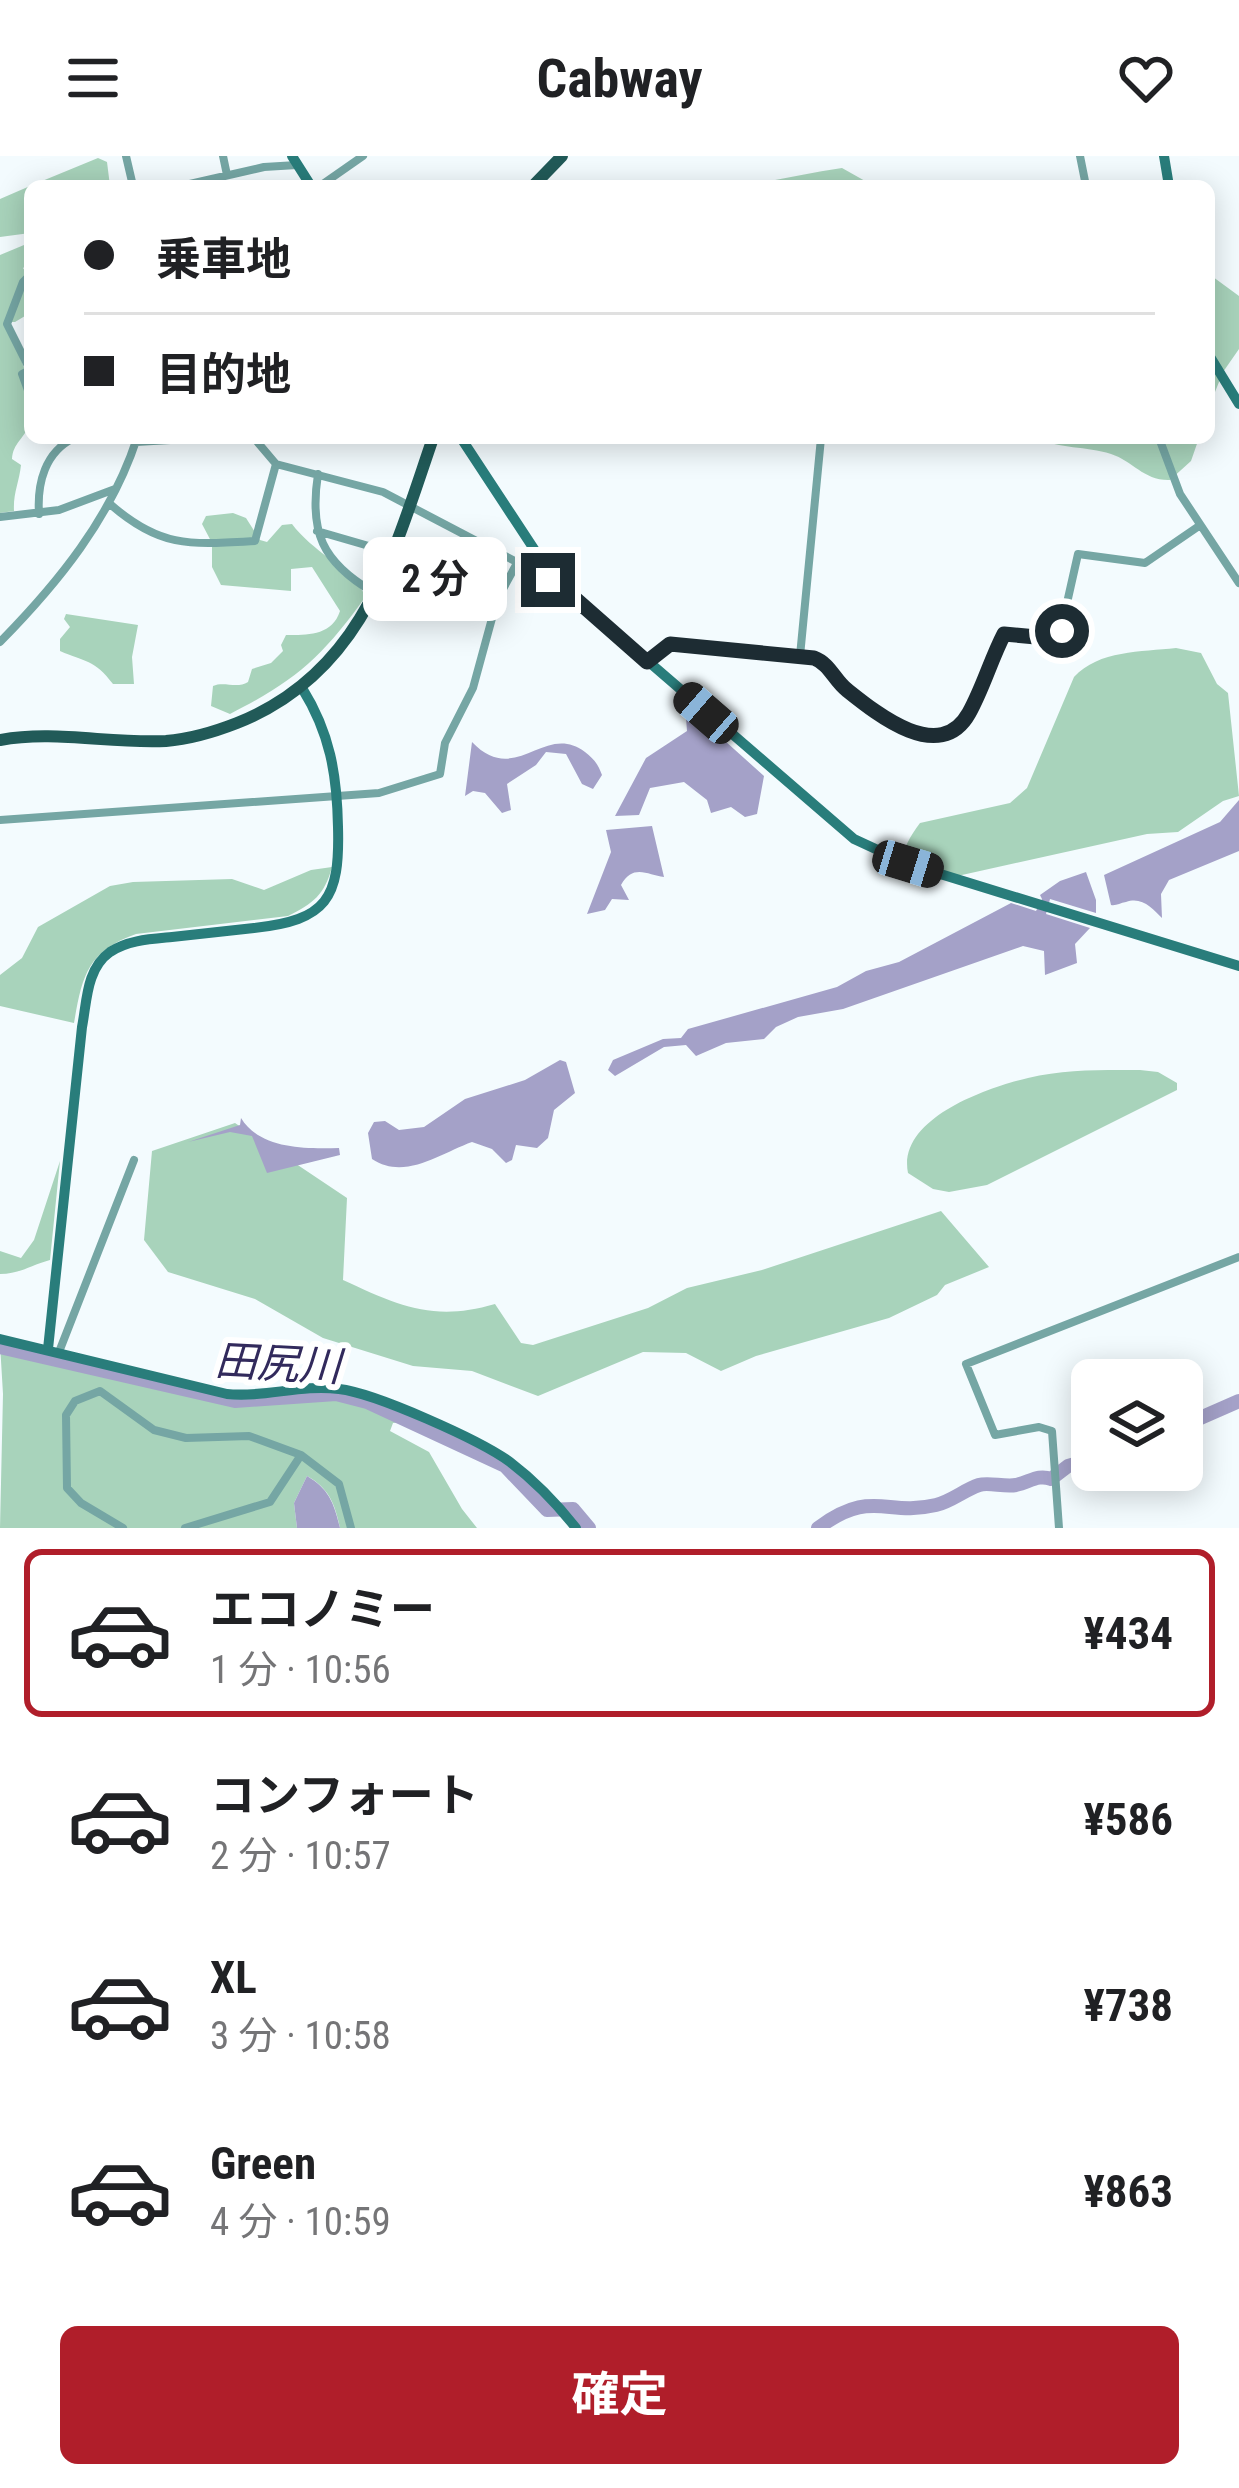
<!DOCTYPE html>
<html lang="ja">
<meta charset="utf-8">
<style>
body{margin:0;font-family:"Roboto Condensed","Noto Sans JP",sans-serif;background:#f6f6f6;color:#202124;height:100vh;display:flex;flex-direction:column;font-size:45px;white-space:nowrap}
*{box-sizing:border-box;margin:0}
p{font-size:39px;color:#757577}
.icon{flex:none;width:66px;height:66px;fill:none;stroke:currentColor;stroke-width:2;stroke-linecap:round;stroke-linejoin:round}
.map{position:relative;height:1372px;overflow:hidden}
.details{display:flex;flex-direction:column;background:#fff;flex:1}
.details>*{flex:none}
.banner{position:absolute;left:24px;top:24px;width:1191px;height:264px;border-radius:18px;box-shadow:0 6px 30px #0003;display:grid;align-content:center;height:264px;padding:0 60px;background:#fff}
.buttons{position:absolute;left:1071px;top:1203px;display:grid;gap:24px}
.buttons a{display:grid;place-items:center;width:132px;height:132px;border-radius:18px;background:#fff;box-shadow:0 6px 30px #0003;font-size:60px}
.end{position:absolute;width:54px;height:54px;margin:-27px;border:15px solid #1d2c33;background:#fff;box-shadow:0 0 0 6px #fff}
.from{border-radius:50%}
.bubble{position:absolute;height:84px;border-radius:18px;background:#fff;box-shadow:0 6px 30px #0003;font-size:39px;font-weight:700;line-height:84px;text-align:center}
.car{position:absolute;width:36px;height:72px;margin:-36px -18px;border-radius:15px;box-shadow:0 0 9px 3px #0007;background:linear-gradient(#222 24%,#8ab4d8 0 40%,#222 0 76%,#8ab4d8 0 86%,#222 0)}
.banner b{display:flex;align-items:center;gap:42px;height:114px;font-size:45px}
.banner b+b{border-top:3px solid #e0e0e0}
.banner i{width:30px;height:30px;background:#202124}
ul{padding:21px 0 0;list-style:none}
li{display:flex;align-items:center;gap:36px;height:168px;margin:0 24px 18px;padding:0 36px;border:6px solid transparent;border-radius:18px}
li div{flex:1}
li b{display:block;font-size:45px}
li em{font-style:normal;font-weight:700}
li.on{border-color:#b01e2a}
li>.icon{width:108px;height:108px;stroke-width:1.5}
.primary-button{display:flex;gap:24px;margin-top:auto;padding:24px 60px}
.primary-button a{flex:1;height:138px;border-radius:18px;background:#b01e2a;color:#fff;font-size:48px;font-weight:700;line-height:138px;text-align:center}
header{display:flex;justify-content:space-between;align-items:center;height:156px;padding:0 60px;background:#fff;font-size:54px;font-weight:700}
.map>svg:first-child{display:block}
</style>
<header><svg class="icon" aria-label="menu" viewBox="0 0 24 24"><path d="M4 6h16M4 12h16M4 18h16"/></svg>Cabway<svg class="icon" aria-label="heart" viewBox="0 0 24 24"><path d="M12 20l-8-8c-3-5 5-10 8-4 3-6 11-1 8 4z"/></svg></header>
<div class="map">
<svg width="1239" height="1372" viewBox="0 0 1239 1372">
<rect width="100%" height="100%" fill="#f3fbfe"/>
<path fill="#a8d3bb" d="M98,2L107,6L110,30H30Z
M842,12L874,30H741C775,25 807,17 842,12Z
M30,30V77L0,81V43Z
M30,82V107L23,112L30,122V157L15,166H5C17,194 40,238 29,269C24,283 13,287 12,303L21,309C19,327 13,337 14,355L0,357V99L24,89Z
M1209,118L1239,140V193L1223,216L1209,251Z
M1036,282H1199L1191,305L1170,324C1144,325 1133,305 1111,298C1086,290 1060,293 1036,282Z
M233,357L246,362L260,384L267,386L282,369L292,368C312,395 347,410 366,440C323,500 297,524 230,558L211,550L213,530C224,525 237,533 248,526L252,513L271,507L283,495L281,489L286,479C307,479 332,480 340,455L312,411L291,413V435L221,429L212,411V387L202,368L206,360Z
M66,458L138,469L132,501L134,528H113C94,503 85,506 60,495V483L70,471L64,463Z
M1176,492L1201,497L1217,528L1228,537L1239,640L1223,645L1178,676L1147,678L935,725H904C896,705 907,684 920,667L1010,647L1027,632L1074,521C1099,494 1141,496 1176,492Z
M332,711C325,738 313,748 288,760L136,778C87,795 82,821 74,867L0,850V819L22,802L38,771L110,730L133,726L232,723L264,734L311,714Z
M1140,914L1158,916L1177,927V934L987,1029L949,1036L933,1033L908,1017C897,963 986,932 1028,922C1065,913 1103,914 1140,914Z
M235,967L347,1042L343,1124C399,1150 434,1166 495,1148L521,1187L533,1189L648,1152L687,1132L762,1114L941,1055L989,1111L945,1129L937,1139L889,1162L756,1200L721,1215L686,1197L643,1196L538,1240L472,1215L413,1210L323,1182L255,1143L168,1116L144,1084L152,995Z
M60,1005L50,1104C31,1109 20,1118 0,1118V1095L21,1102L34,1084Z
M0,1188L239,1244L335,1237L382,1248L438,1273L436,1280L405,1266L393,1267L390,1275L429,1296L462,1353L477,1372H340C335,1348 329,1332 307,1320L294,1347L297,1372H0L3,1238Z"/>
<path fill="#a4a1c8" d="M685,549L764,620L757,658L745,661L731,651L711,657L707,644L684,626L650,632L639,659L615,660L646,602L687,575Z
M472,586C516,632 544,565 585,596C594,603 598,608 602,619L593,633L582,628L566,598L546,596L536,609L507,628L511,654L502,657L485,637L473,635L465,640Z
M1239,644V695L1169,724L1161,738L1162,762C1153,753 1142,740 1126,746C1120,747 1116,750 1111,749L1104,719L1220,666Z
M652,670L664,721C648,719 633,707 621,729L629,744L612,743L605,754L587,758L611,696L606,674Z
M1086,716L1096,744V757L1050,743L1046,758L1090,772L1075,788L1077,807L1045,819L1044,795L1023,790L843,853L798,861L776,871L764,883L726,887L696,900L686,889L664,891L615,920L608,914L613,904L663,883L681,882L688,873L837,831L866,815L899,806L1011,747L1036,755L1042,743L1040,739L1060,725Z
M560,904L566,906L575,937L554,954L548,982L537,992L516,989L512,1004L506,1007L492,993L472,986C441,997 405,1025 372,1003L368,977L374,966L385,965L399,974L424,971L465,943L525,924Z
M241,962C260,993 304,993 339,992L340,999L267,1017L252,980L230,976L188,986L240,969Z
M307,1320C329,1333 334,1347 340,1372H297L294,1347Z"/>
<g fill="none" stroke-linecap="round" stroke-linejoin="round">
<path stroke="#a4a1c8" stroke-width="14" d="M0,1191L235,1245L336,1238L367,1246L505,1310L547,1354L573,1353L589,1372
M1182,1270L1239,1245
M818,1372C872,1332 885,1361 936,1349C952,1345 964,1334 979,1329C988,1326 1004,1331 1016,1329C1030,1326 1038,1318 1051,1323L1068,1310L1092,1303"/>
<path stroke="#75a6a4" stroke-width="8" d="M126,0L133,30
M223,0L227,19
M1080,0L1086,30
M181,30L264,11L297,9
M320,30L363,0
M30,214L7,168L23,126L30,119
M30,214L22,218L30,240
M254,282L276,308L383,336L553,425
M1159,282L1180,338L1239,427
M136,286L205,282
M318,318C309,376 322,406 373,436
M110,348C160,392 190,389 255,385L276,308
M39,358C37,327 45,296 74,282
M0,361L59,354L115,333
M317,375L393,397
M0,486C58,427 111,362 137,282
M800,500L821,282
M648,505L670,488L814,502C830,508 834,524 847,534C877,559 940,609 969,557C983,532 991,503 1004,478L1047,482L1060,478L1078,398L1145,407L1199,370
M0,664L379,637L440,618L445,587L473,532L497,444L516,409
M59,1196L134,1004
M123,1372L81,1347L67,1332L66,1259L75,1245L100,1235L154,1274L186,1282L249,1280L301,1299L339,1328L351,1372
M185,1372L270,1346L301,1299
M1059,1372L1052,1275L1039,1271L995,1279L966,1208L1239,1101"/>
<path stroke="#297d7b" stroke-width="10" d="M292,0L311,30
M1164,0L1169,30
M1209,199L1239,248
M461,282L555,425L854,683L908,708L1239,810
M0,1183L227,1238C264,1242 301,1228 339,1233C375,1237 480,1284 510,1306C535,1325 557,1348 576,1372
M48,1193L82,871C87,846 86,813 110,796C128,784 151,783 172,781C199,778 227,775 254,772C327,764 340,743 338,671C337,618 330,577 302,532"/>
<path stroke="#215a58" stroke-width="12" d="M533,30L562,0
M0,584C54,574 111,588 166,585C191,583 214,576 237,567C364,517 393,398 433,282"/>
</g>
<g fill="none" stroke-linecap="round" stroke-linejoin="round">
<path stroke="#1d2c33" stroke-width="15" d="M548,424L555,425L647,506L670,488L814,502C830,508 834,524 847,534C877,558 940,609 969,557C983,532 991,503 1004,478L1047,482L1062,475"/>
</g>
<g text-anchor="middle" stroke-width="12" stroke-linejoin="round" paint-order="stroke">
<g font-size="42" font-style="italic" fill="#322a5c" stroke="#fff">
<text transform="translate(278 1207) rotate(3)" y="15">田尻川</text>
</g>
</g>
</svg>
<div class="buttons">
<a><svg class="icon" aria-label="layers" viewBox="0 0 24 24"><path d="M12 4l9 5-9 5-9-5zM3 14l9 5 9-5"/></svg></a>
</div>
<i class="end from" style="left:1062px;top:475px"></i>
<i class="end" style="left:548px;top:424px"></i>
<div class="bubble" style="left:363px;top:381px;width:144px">2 分</div>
<i class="car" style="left:706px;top:557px;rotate:311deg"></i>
<i class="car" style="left:908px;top:708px;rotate:107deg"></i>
<div class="banner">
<b><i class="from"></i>乗車地</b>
<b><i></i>目的地</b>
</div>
</div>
<section class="details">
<ul>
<li class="on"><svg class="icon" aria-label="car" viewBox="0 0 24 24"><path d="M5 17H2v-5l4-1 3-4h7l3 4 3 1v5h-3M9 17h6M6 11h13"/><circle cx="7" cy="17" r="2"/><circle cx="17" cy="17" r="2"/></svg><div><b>エコノミー</b><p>1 分 · 10:56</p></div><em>¥434</em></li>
<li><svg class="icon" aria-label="car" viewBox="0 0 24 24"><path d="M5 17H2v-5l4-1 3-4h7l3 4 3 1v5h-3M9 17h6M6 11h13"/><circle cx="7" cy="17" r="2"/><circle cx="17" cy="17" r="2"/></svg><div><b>コンフォート</b><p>2 分 · 10:57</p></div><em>¥586</em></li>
<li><svg class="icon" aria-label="car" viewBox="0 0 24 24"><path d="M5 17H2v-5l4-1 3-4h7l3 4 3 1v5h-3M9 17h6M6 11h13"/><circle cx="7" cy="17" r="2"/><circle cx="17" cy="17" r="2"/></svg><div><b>XL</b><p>3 分 · 10:58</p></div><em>¥738</em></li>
<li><svg class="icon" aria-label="car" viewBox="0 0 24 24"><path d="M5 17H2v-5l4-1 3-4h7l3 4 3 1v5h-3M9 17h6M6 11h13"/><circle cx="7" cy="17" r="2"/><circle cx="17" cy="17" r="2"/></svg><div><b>Green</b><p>4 分 · 10:59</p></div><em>¥863</em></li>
</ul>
<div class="primary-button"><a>確定</a></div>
</section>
